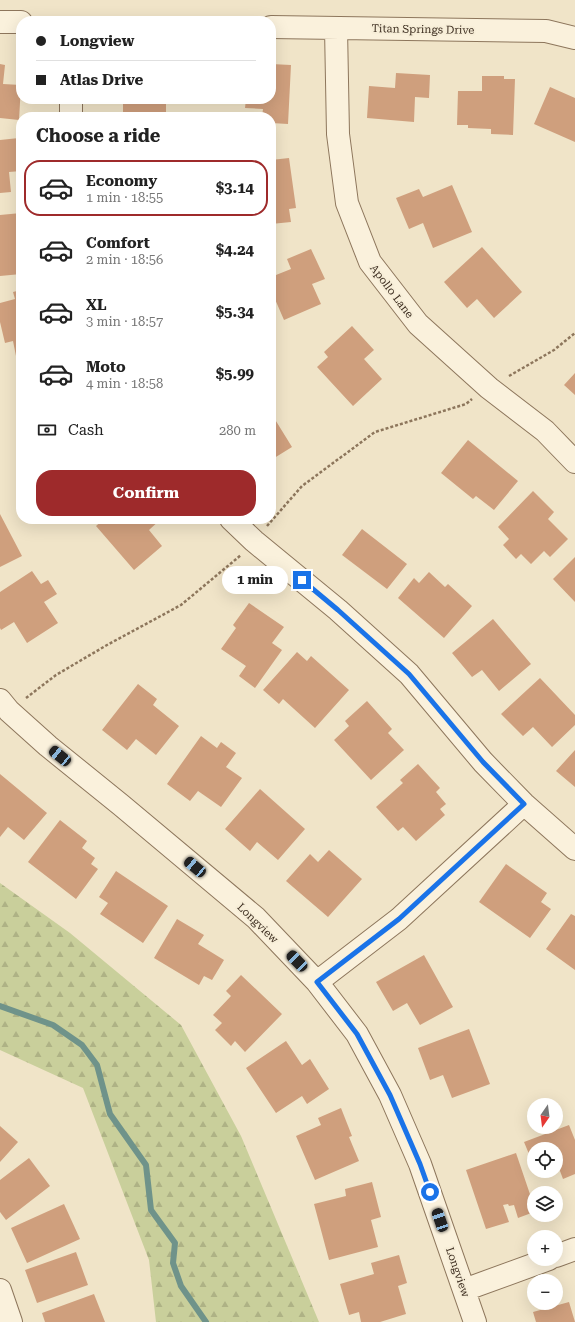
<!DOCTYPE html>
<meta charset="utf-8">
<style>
body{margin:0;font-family:"Roboto Serif",serif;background:#f2f2f2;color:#222;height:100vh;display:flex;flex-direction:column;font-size:15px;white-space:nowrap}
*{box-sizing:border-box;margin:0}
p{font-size:13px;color:#767676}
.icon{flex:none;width:22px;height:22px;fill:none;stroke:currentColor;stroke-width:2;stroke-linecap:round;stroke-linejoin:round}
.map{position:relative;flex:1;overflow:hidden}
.panel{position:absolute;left:16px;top:112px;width:260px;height:412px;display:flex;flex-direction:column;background:#fff;border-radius:16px;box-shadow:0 4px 16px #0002}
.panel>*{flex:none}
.hud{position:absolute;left:16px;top:16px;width:260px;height:88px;border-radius:16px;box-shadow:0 4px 16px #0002;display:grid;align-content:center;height:88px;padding:0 20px;background:#fff}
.needle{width:26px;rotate:194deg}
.fabs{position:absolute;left:527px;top:1098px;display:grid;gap:8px}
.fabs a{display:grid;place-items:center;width:36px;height:36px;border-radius:50%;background:#fff;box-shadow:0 4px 16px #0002;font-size:20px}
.end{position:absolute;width:18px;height:18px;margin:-9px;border:5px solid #1a73e8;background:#fff;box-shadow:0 0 0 2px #fff}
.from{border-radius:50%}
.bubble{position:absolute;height:28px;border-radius:14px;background:#fff;box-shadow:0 4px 16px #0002;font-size:13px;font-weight:700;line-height:28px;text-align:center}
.car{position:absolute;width:12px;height:24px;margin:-12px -6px;border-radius:5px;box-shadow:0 0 3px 1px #0007;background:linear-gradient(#222 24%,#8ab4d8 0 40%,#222 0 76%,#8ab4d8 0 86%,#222 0)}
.hud b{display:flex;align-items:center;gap:14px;height:38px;font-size:15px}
.hud b+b{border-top:1px solid #e0e0e0}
.hud i{width:10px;height:10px;background:#222}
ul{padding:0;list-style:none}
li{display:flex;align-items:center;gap:12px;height:56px;margin:0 8px 6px;padding:0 12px;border:2px solid transparent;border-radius:16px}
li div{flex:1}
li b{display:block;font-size:15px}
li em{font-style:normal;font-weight:700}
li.on{border-color:#9e2a2b}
li>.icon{width:36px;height:36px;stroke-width:1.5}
h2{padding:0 20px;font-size:18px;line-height:48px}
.pay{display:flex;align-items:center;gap:10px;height:44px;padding:0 20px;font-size:15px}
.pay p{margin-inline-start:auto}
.primary-button{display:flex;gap:8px;margin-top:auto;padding:8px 20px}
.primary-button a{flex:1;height:46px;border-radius:16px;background:#9e2a2b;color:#fff;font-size:16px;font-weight:700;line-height:46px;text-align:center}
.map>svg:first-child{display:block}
</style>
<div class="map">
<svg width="575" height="1322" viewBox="0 0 575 1322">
<defs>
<pattern id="forest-firs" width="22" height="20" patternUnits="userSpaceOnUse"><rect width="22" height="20" fill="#c9cf9b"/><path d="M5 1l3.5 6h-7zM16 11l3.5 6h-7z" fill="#aeb285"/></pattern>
</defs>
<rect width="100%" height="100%" fill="#f0e4c8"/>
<path fill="url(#forest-firs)" d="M0,883L70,933L181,1025L241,1136L319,1322H156L149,1260L83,1088L0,1050Z"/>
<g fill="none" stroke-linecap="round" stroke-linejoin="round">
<path stroke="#6f938a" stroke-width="6" d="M0,1006L53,1025L82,1045L97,1065L110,1114L146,1165L151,1210L175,1243L173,1263L181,1286L206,1322"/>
</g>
<path fill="#cf9f7d" d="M0,64L5,65L3,84L21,85L19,120L0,118Z
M271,64L291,65L288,124L271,123V117H262L263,109L245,108L246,99H271Z
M396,73L430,75L429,98L415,97L414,122L367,118L369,86L395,88Z
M482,76H504V79H515L513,135L491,134V129L468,128V125H457L458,91H482Z
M550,87L575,98V142L534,124Z
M123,99H166V117H130L131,115H123Z
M19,138L21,171L9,172L11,192L0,193V140Z
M289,158L296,208L289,209L291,222L271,224V160Z
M452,185L472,232L433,248L423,223L409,229L396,198L419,189L423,197Z
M21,213V274L0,276V215Z
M482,247L522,292L494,318L477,299L467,308L444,282Z
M311,249L325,279L312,284L321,304L284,320L271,290V277L291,269L287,259Z
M21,290V354L16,356L13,341L5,343L0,322V303L15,299L13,292Z
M352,326L374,350L364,359L382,379L353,406L317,367L328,357L324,352Z
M575,373V395L564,385Z
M271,413L292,447L271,460Z
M468,440L518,481L494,510L476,496L473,499L441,473Z
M533,491L554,512L548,519L568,539L550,557L544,551L531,564L521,554L516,559L503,545L509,539L498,527Z
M0,514L22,556L0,567Z
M104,519H161L149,530L162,546L134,570L96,526Z
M362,529L407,564L387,589L342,555Z
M575,557V602L553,579Z
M32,571L41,584L48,580L57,594L44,602L58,623L27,643L14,622L1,630L0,628V592Z
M429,572L445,587L448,584L472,606L444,638L398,598L414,578L419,583Z
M249,603L284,627L272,643L282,650L255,688L239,676L246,666L221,649L236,628L233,625Z
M493,619L531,664L499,691L482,670L472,677L452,653Z
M297,652L307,661L311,656L349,690L315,728L283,699L279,704L263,690Z
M540,678L575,715V725L552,747L533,727L523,736L501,714Z
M138,684L157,699L153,705L179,726L156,755L136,739L127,750L102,730Z
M367,701L392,729L388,733L404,750L371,780L334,740L349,726L345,721Z
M201,736L217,748L221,742L236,753L226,767L242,778L221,807L198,791L190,801L167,784Z
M575,750V787L556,771Z
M418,764L440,788L436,792L446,804L440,809L445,815L416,841L403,827L398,831L376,807L403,783L400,780Z
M0,774L47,813L24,840L8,827L0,837Z
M260,789L305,829L278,860L257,842L250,851L225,829Z
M60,820L87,841L82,848L95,858L91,864L98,869L76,899L28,862Z
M329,850L362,879L328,917L286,881L310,854L318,862Z
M506,864L547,893L541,902L551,909L530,938L479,902Z
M116,871L168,906L143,943L100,914L108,903L99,897Z
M571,914L575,916V970L546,949Z
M177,919L204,935L198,944L224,960L212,980L204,976L199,985L154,958Z
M424,955L453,1007L420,1025L407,1003L393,1011L376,982Z
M241,975L282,1014L245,1052L235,1041L231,1046L215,1030L222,1023L213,1015L231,996L226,991Z
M469,1029L490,1084L452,1098L443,1075L430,1080L418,1048Z
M286,1041L302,1065L310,1059L329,1089L307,1104L302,1096L276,1113L246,1068Z
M341,1108L352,1136L349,1137L359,1161L315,1180L296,1136L321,1125L318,1118Z
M569,1125L575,1140V1174L563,1179L557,1163L556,1164V1149H534V1166L524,1142Z
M0,1126L18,1142L0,1162Z
M516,1153L534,1206V1212L518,1218L514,1205L509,1206L508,1204L503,1205L509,1222L486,1229L466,1170Z
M29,1158L50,1186L6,1220L0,1212V1180Z
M372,1182L381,1217L371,1220L378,1247L329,1260L314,1204L346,1196L345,1189Z
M64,1204L80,1239L27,1263L11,1228Z
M76,1252L88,1285L37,1303L25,1270Z
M399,1255L407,1283L398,1286L406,1314L380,1322H361L359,1312L349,1315L340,1284L374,1274L371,1263Z
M94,1294L105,1322H45L42,1313Z
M569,1302L575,1322H536L533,1312Z"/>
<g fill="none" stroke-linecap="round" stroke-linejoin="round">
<defs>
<path id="minor" d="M0,22H21
M271,27L546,31L575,38
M336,28L338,134L347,203L370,262L418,324L489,388L545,431L575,462
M71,99V117
M231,519L254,541L338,610L409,674L483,762L524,804L575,849
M0,700L9,711L48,746L121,805L256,918L317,982L357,1034L390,1095L420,1164L475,1322
M317,982L399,919L524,804
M556,1256L575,1249
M0,1290L11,1322
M464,1290L549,1259"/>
</defs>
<use href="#minor" stroke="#8d765c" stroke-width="24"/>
<path stroke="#8d765c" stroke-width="2.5" stroke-dasharray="3 2" stroke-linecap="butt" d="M509,376L554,350L575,333
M267,526L302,486L375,432L466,404L472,399
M26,698L56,675L107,645L181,605L241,555"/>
<use href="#minor" stroke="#faf1dc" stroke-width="22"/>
</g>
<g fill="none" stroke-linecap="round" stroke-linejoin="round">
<path stroke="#1a73e8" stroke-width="5" d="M302,580L338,610L409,674L483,762L524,804L399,919L317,982L357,1034L390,1095L420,1164L430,1192"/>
</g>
<g text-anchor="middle" stroke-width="4" stroke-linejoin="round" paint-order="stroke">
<g font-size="11" fill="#3d2e20" stroke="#f7eed8">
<text transform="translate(423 29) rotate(1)" y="4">Titan Springs Drive</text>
<text transform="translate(392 291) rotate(53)" y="4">Apollo Lane</text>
<text transform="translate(258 923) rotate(44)" y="4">Longview</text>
<text transform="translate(458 1272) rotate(71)" y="4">Longview</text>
</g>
</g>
</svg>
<div class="fabs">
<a><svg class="needle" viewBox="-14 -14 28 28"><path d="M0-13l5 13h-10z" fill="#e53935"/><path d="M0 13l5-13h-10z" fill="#767676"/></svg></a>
<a><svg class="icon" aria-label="locate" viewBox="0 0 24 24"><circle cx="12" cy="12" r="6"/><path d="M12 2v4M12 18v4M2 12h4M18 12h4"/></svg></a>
<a><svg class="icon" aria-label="layers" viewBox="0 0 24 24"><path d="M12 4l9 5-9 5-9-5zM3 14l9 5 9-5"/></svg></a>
<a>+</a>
<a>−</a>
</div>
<i class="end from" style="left:430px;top:1192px"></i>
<i class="end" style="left:302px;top:580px"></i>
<div class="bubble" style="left:222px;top:566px;width:66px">1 min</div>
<i class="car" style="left:60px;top:756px;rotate:309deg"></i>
<i class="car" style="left:195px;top:867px;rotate:310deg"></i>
<i class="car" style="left:297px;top:961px;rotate:316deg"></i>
<i class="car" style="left:440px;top:1220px;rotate:341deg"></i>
<div class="hud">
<b><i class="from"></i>Longview</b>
<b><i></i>Atlas Drive</b>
</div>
<section class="panel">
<h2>Choose a ride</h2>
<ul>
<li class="on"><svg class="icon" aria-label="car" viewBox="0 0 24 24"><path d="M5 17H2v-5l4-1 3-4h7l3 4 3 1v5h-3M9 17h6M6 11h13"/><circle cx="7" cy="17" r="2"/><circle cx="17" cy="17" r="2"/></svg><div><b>Economy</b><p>1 min · 18:55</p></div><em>$3.14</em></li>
<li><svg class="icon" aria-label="car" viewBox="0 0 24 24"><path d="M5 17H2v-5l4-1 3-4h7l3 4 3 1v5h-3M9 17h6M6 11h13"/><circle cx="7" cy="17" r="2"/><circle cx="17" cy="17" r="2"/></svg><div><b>Comfort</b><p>2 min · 18:56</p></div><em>$4.24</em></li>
<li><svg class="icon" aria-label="car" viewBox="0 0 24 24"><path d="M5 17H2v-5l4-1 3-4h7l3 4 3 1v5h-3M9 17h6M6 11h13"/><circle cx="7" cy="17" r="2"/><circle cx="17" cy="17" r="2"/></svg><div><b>XL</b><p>3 min · 18:57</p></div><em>$5.34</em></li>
<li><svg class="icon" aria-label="car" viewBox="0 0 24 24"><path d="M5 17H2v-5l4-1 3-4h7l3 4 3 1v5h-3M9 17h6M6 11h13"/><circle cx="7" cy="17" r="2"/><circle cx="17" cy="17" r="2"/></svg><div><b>Moto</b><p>4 min · 18:58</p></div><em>$5.99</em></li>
</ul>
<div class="pay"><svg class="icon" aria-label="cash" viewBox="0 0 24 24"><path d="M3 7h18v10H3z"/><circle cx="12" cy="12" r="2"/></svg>Cash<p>280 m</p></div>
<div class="primary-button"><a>Confirm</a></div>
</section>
</div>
